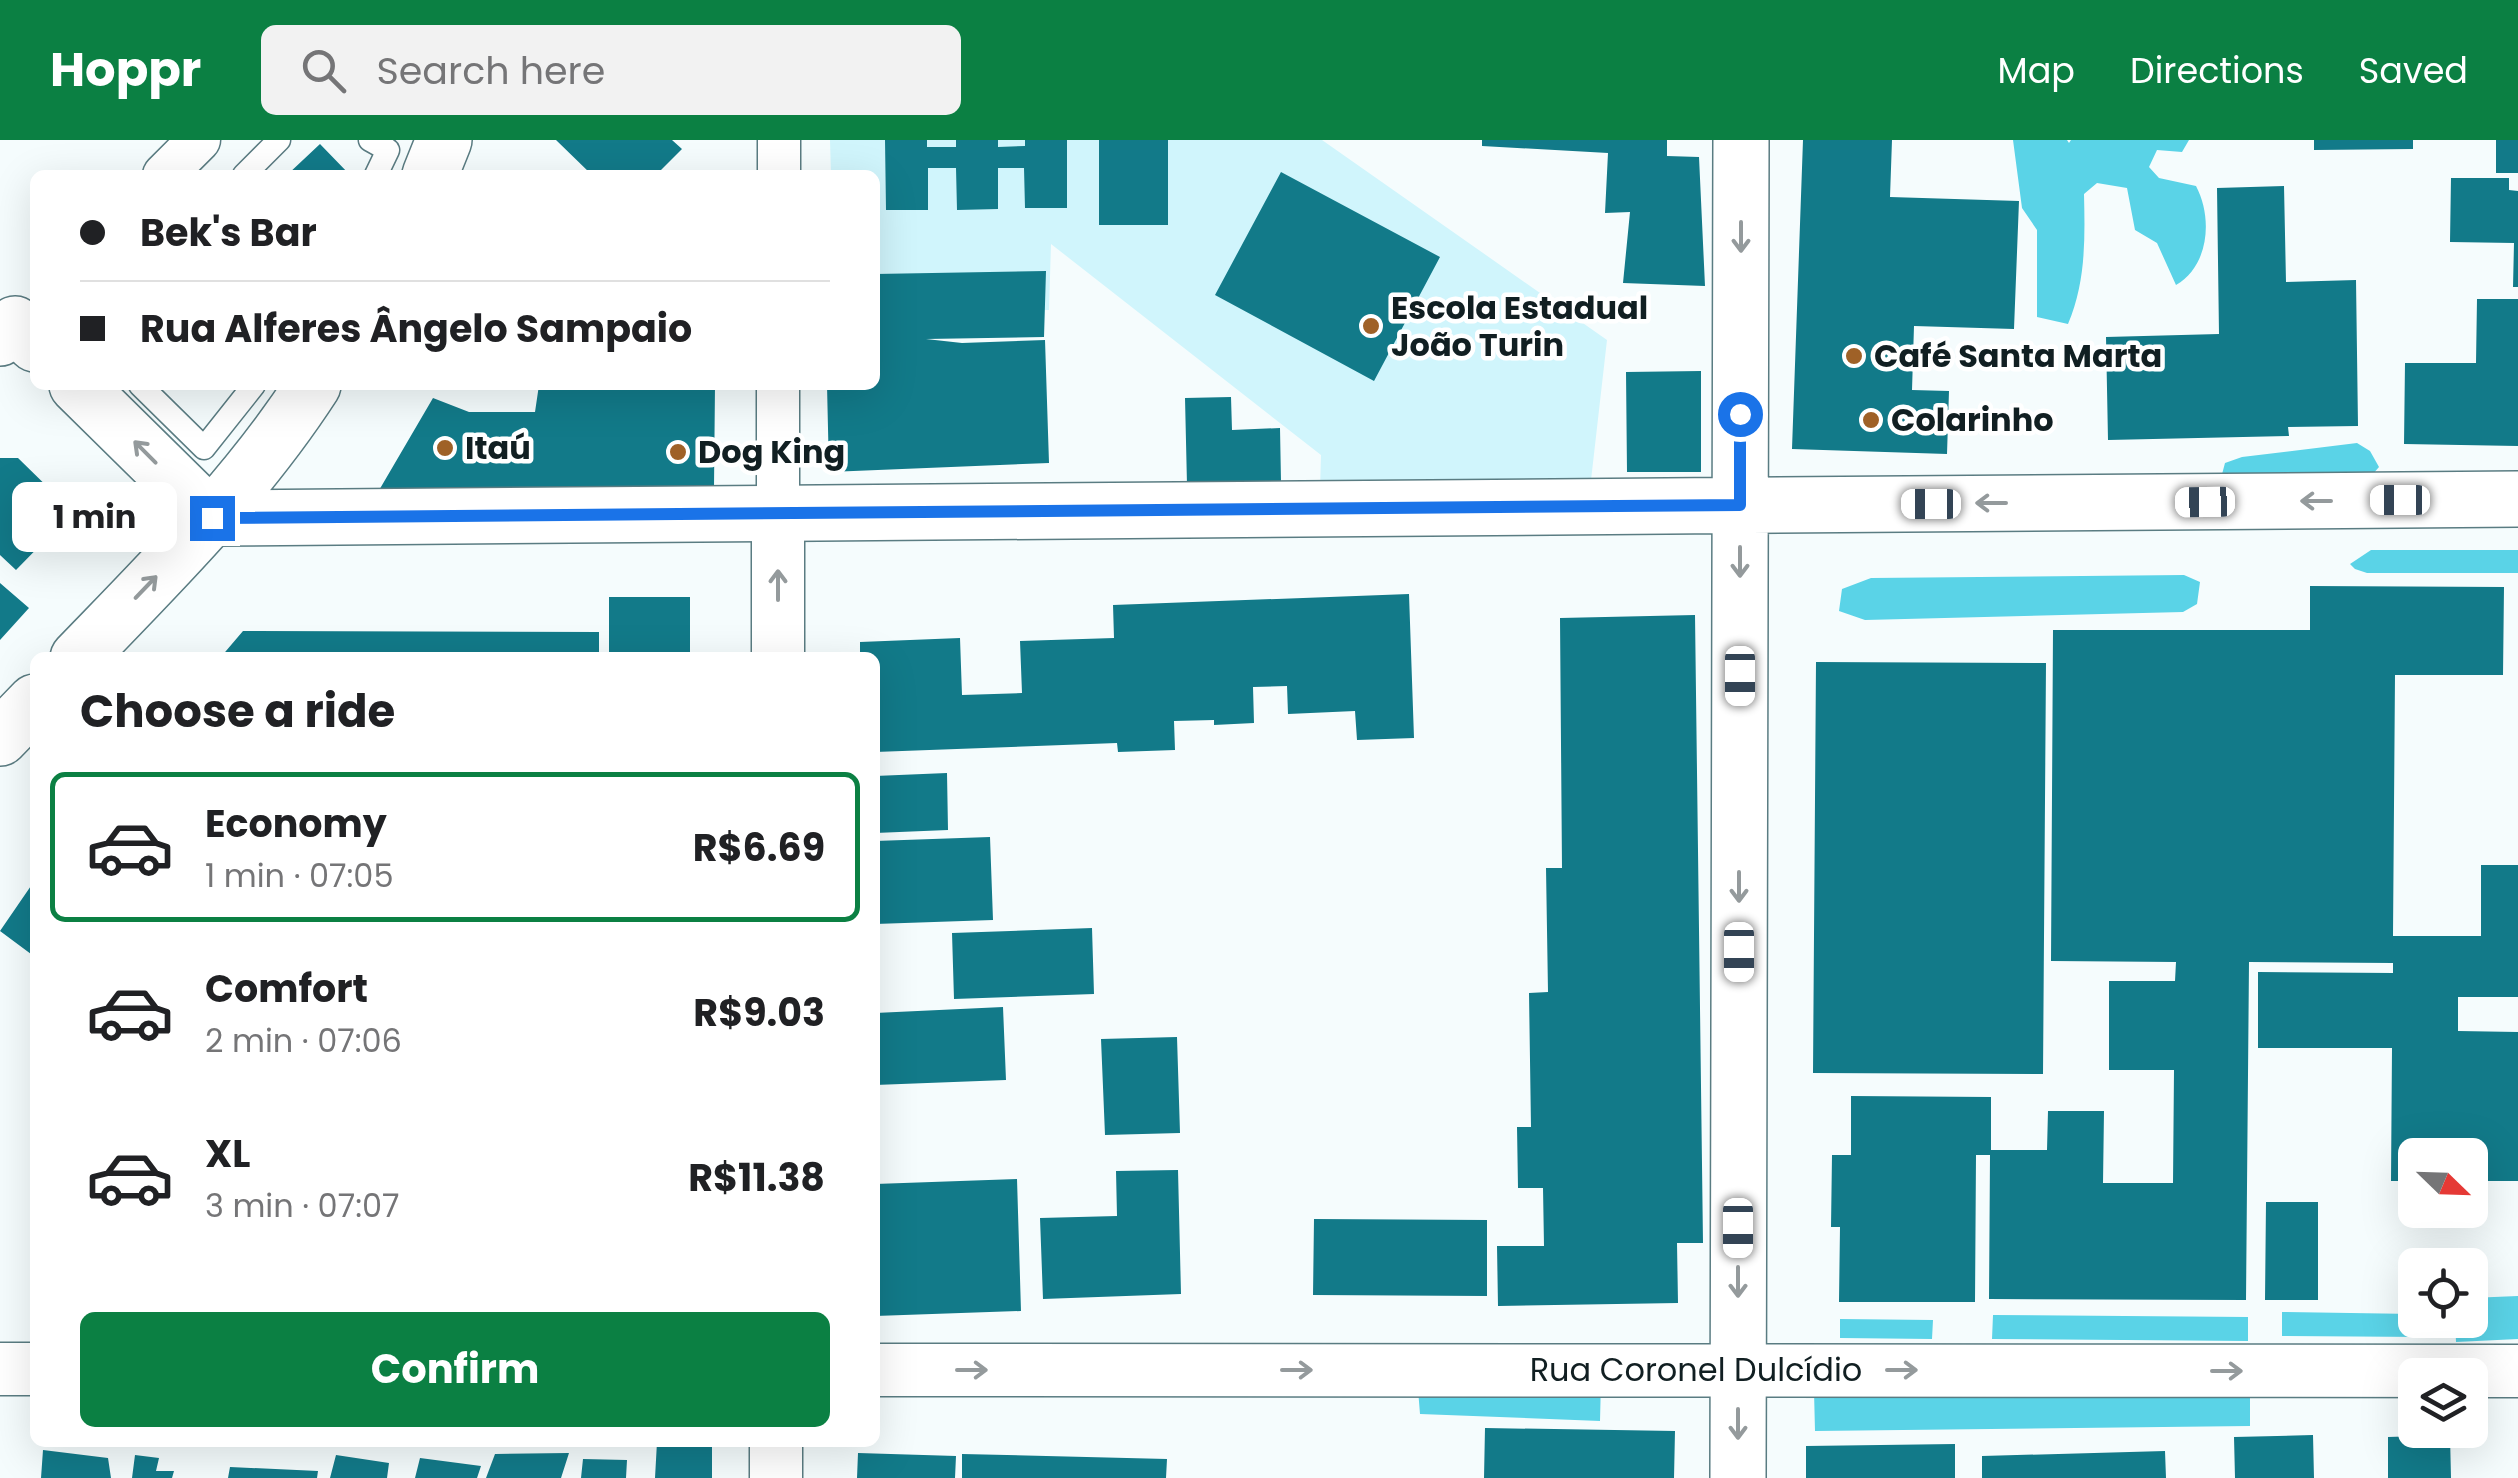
<!DOCTYPE html>
<meta charset="utf-8">
<style>
body{margin:0;font-family:Poppins,sans-serif;background:#f2f2f2;color:#202124;height:100vh;display:flex;flex-direction:column;font-size:38px;white-space:nowrap}
*{box-sizing:border-box;margin:0}
p{font-size:32px;color:#757577}
.icon{flex:none;width:55px;height:55px;fill:none;stroke:currentColor;stroke-width:2;stroke-linecap:round;stroke-linejoin:round}
.map{position:relative;flex:1;overflow:hidden}
.panel{position:absolute;left:30px;top:512px;width:850px;height:795px;display:flex;flex-direction:column;background:#fff;border-radius:15px;box-shadow:0 10px 40px #0002}
.panel>*{flex:none}
.hud{position:absolute;left:30px;top:30px;width:850px;height:220px;border-radius:15px;box-shadow:0 10px 40px #0002;display:grid;align-content:center;height:220px;padding:0 50px;background:#fff}
.needle{width:65px;rotate:113deg}
.tools{position:absolute;left:2398px;top:998px;display:grid;gap:20px}
.tools a{display:grid;place-items:center;width:90px;height:90px;border-radius:15px;background:#fff;box-shadow:0 10px 40px #0002;font-size:50px}
.end{position:absolute;width:45px;height:45px;margin:-22px;border:12px solid #1a73e8;background:#fff;box-shadow:0 0 0 5px #fff}
.from{border-radius:50%}
.bubble{position:absolute;height:70px;border-radius:15px;background:#fff;box-shadow:0 10px 40px #0002;font-size:32px;font-weight:700;line-height:70px;text-align:center}
.car{position:absolute;width:30px;height:60px;margin:-30px -15px;border-radius:12px;box-shadow:0 0 8px 2px #0007;background:linear-gradient(#fff 24%,#345 0 40%,#fff 0 76%,#345 0 86%,#fff 0)}
.hud b{display:flex;align-items:center;gap:35px;height:95px;font-size:38px}
.hud b+b{border-top:2px solid #e0e0e0}
.hud i{width:25px;height:25px;background:#202124}
ul{padding:0;list-style:none}
li{display:flex;align-items:center;gap:30px;height:150px;margin:0 20px 15px;padding:0 30px;border:5px solid transparent;border-radius:15px}
li div{flex:1}
li b{display:block;font-size:38px}
li em{font-style:normal;font-weight:700}
li.active{border-color:#0b8043}
li>.icon{width:90px;height:90px;stroke-width:1.5}
h2{padding:0 50px;font-size:45px;line-height:120px}
.primary-button{display:flex;gap:20px;margin-top:auto;padding:20px 50px}
.primary-button a{flex:1;height:115px;border-radius:15px;background:#0b8043;color:#fff;font-size:40px;font-weight:700;line-height:115px;text-align:center}
header{display:flex;align-items:center;gap:60px;box-sizing:border-box;height:140px;padding:0 50px;background:#0b8043;color:#fff}
header strong{font-size:48px}
nav{display:flex;gap:55px;margin-inline-start:auto;font-size:35px}
.search{width:700px;height:90px;background:#f2f2f2;display:flex;align-items:center;gap:25px;box-sizing:border-box;padding:0 35px;border-radius:15px;color:#757577;font-size:38px}
.map>svg:first-child{display:block}
</style>
<header>
<strong>Hoppr</strong>
<div class="search"><svg class="icon" aria-label="search" viewBox="0 0 24 24"><circle cx="10" cy="10" r="6"/><path d="M15 15l6 6"/></svg>Search here</div>
<nav><a>Map</a><a>Directions</a><a>Saved</a></nav>
</header>
<div class="map">
<svg width="2518" height="1338" viewBox="0 0 2518 1338">
<rect width="100%" height="100%" fill="#f5fcfd"/>
<path fill="#d0f5fc" d="M830,0H1322L1607,200L1590,349L1320,350L1321,315L1051,104L1049,170L875,172V35H831Z"/>
<path fill="#5ad3e7" d="M2013,0H2067L2069,3L2071,0H2189L2182,12L2157,10L2149,27L2159,38L2196,46C2213,78 2209,126 2176,145L2157,103L2135,90L2127,48L2097,43L2084,54C2085,98 2086,142 2068,184L2037,177V90L2022,68Z
M2357,303L2370,311L2379,327L2365,343L2221,338L2225,323L2242,317Z
M2371,410H2518V433H2367L2355,429L2350,424Z
M2184,435L2200,442L2197,464L2183,472L1865,480L1839,471L1842,449L1871,438Z
M2518,1156V1199L2456,1202L2455,1180H2470V1158Z
M2282,1172L2415,1174V1180H2423V1197L2282,1196Z
M1993,1175L2248,1177V1201L1992,1199Z
M1840,1179L1933,1180L1932,1199L1840,1198Z
M1417,1237L1601,1240L1600,1281L1420,1274Z
M2250,1246V1286L1815,1291L1814,1251Z
M54,1303H611L603,1305L103,1307Z"/>
<path fill="#127a89" d="M556,0H672L682,9L656,35H592Z
M885,0H927V7H956V0H998V7L1025,6V0H1067V68H1025L1024,28H998V69L957,70L956,28H928V70H886Z
M1099,0H1168V85H1099Z
M1482,0H1667V16L1699,17L1705,146L1623,143L1630,72L1605,73L1608,13L1482,6Z
M1803,0H1892L1890,57L2019,61L2014,189L1914,186L1912,250L1949,251L1947,314L1792,309Z
M2314,0H2413V9L2314,10Z
M2496,0H2518V33H2496Z
M320,4L350,35H287Z
M1281,32L1440,117L1374,241L1215,155Z
M2451,38H2509V50L2518,51V147H2513L2514,103L2450,102Z
M2284,46L2286,142L2356,140L2358,286L2288,287L2289,296L2108,300L2106,197L2219,194L2217,48Z
M1046,131L1044,197L926,199L962,203L1045,200L1049,323L829,332L827,245H875V134Z
M2477,159H2518V306L2404,304L2405,223H2476Z
M1701,231V332H1627L1626,232Z
M539,245H715L714,347H531L378,352L433,258L469,272H535Z
M1231,257L1232,290L1280,288L1281,342L1187,345L1185,258Z
M0,318H18L63,362V382L16,430L0,415Z
M0,443L29,468L0,500Z
M2310,446L2504,447L2503,535H2395L2393,796H2481V725H2518V857H2458V891L2518,892V1041H2470V1015H2415V1041H2391L2392,908H2258V832L2393,833V823L2249,822L2246,1160L1989,1159L1990,1015H1976L1975,1162H1839L1840,1087H1831L1832,1015H1851V956L1991,957V1010H2047L2048,971H2104L2103,1043H2173L2174,930H2109V841H2175L2176,822L2051,821L2053,490H2310Z
M1409,454L1414,598L1357,600L1355,571L1288,574L1287,546L1253,547L1254,583L1214,585V580L1174,581L1175,610L1118,612L1117,603L875,612V518H860V502L960,498L962,555L1022,553L1020,501L1114,498L1113,465Z
M609,457H690V518H609Z
M1695,475L1703,1103H1677L1678,1163L1498,1166L1497,1106H1544L1543,1048H1518L1517,987H1531L1529,853L1548,852L1546,728H1562L1560,478Z
M243,491L599,492V518H220Z
M1816,522L2046,523L2043,934L1813,933Z
M947,633L948,690L875,693V636Z
M990,697L993,780L875,784V701Z
M35,740V817L0,791Z
M1092,788L1094,854L954,859L952,793Z
M1003,867L1006,940L875,945V873Z
M1177,897L1180,993L1105,995L1101,899Z
M1178,1030L1181,1154L1043,1159L1040,1078L1117,1076L1116,1031Z
M1017,1039L1021,1171L875,1176V1044Z
M2266,1062H2318V1160H2265Z
M1314,1079L1487,1080V1156L1313,1155Z
M1485,1288L1675,1291L1674,1338H1484Z
M2313,1295L2314,1338H2235L2234,1297Z
M2450,1295L2451,1338H2388V1297Z
M657,1302H712V1338H655Z
M1955,1304V1338H1806V1306Z
M43,1310L108,1318L111,1338H41Z
M2165,1311L2166,1338H1982V1316Z
M569,1313L561,1338H486L495,1314Z
M858,1313L956,1316L955,1338H857Z
M962,1314L1167,1319L1166,1338H962Z
M135,1315L159,1318L156,1331H174L172,1338H132Z
M336,1315L389,1323L387,1338H330Z
M420,1318L481,1326L477,1338H415Z
M583,1319L627,1320L626,1338H581Z
M230,1327L318,1331L317,1338H228Z"/>
<g fill="none" stroke-linecap="round" stroke-linejoin="round">
<defs>
<path id="service" d="M370,0L388,10L376,35
M244,35L279,0
M140,245L204,308L254,245"/>
<path id="minor" d="M164,35L199,0
M779,35V0
M778,373V245"/>
<path id="tertiary" d="M778,373V518
M0,1229H35
M875,1230L2518,1231
M776,1302V1338"/>
<path id="secondary" d="M430,35L444,0
M0,198L15,184L35,204
M77,245L212,378L2518,359
M78,518C162,431 247,347 313,245
M0,598L35,562
M1738,1338L1741,0"/>
</defs>
<use href="#service" stroke="#5a7c82" stroke-width="25"/>
<use href="#minor" stroke="#5a7c82" stroke-width="45"/>
<use href="#tertiary" stroke="#5a7c82" stroke-width="55"/>
<use href="#secondary" stroke="#5a7c82" stroke-width="58"/>
<use href="#service" stroke="#fff" stroke-width="22"/>
<use href="#minor" stroke="#fff" stroke-width="42"/>
<use href="#tertiary" stroke="#fff" stroke-width="52"/>
<use href="#secondary" stroke="#fff" stroke-width="55"/>
</g>
<defs><path id="oneway-shaft" d="M-6 0H5M1.5-3L5.5 0L1.5 3" fill="none" stroke-width="1.6" stroke-linecap="round" stroke-linejoin="round" transform="scale(2.5)"/></defs>
<g stroke="#949a9c">
<use href="#oneway-shaft" transform="translate(1741 97) rotate(90)"/>
<use href="#oneway-shaft" transform="translate(145 312) rotate(-135)"/>
<use href="#oneway-shaft" transform="translate(2316 361) rotate(180)"/>
<use href="#oneway-shaft" transform="translate(1991 363) rotate(180)"/>
<use href="#oneway-shaft" transform="translate(1740 422) rotate(90)"/>
<use href="#oneway-shaft" transform="translate(778 445) rotate(-90)"/>
<use href="#oneway-shaft" transform="translate(146 447) rotate(-46)"/>
<use href="#oneway-shaft" transform="translate(1739 747) rotate(90)"/>
<use href="#oneway-shaft" transform="translate(1738 1142) rotate(90)"/>
<use href="#oneway-shaft" transform="translate(972 1230)"/>
<use href="#oneway-shaft" transform="translate(1297 1230)"/>
<use href="#oneway-shaft" transform="translate(1902 1230)"/>
<use href="#oneway-shaft" transform="translate(2227 1231)"/>
<use href="#oneway-shaft" transform="translate(1738 1284) rotate(90)"/>
</g>
<g fill="none" stroke-linecap="round" stroke-linejoin="round">
<path stroke="#1a73e8" stroke-width="12" d="M212,378L1740,365V274"/>
</g>
<g fill="#9f6127" stroke="#fff" stroke-width="4">
<circle cx="1371" cy="186" r="10"/>
<circle cx="1854" cy="216" r="10"/>
<circle cx="1871" cy="280" r="10"/>
<circle cx="445" cy="308" r="10"/>
<circle cx="678" cy="312" r="10"/>
</g>
<g text-anchor="middle" stroke-width="9" stroke-linejoin="round" paint-order="stroke">
<g font-size="32" font-weight="bold" fill="#111f22" stroke="#fff" text-anchor="start">
<text x="1391" y="179">Escola Estadual<tspan x="1391" dy="37">João Turin</tspan></text>
<text x="1874" y="227">Café Santa Marta</text>
<text x="1891" y="291">Colarinho</text>
<text x="465" y="319">Itaú</text>
<text x="698" y="323">Dog King</text>
</g>
<g font-size="32" fill="#111f22" stroke="#fff">
<text x="1696" y="1241">Rua Coronel Dulcídio</text>
</g>
</g>
</svg>
<div class="tools">
<a><svg class="needle" viewBox="-14 -14 28 28"><path d="M0-13l5 13h-10z" fill="#e53935"/><path d="M0 13l5-13h-10z" fill="#757577"/></svg></a>
<a><svg class="icon" aria-label="locate" viewBox="0 0 24 24"><circle cx="12" cy="12" r="6"/><path d="M12 2v4M12 18v4M2 12h4M18 12h4"/></svg></a>
<a><svg class="icon" aria-label="layers" viewBox="0 0 24 24"><path d="M12 4l9 5-9 5-9-5zM3 14l9 5 9-5"/></svg></a>
</div>
<i class="end from" style="left:1740px;top:274px"></i>
<i class="end" style="left:212px;top:378px"></i>
<div class="bubble" style="left:12px;top:342px;width:165px">1 min</div>
<i class="car" style="left:2400px;top:360px;rotate:270deg"></i>
<i class="car" style="left:2205px;top:362px;rotate:269deg"></i>
<i class="car" style="left:1931px;top:364px;rotate:270deg"></i>
<i class="car" style="left:1740px;top:536px;rotate:180deg"></i>
<i class="car" style="left:1739px;top:812px;rotate:180deg"></i>
<i class="car" style="left:1738px;top:1088px;rotate:180deg"></i>
<div class="hud">
<b><i class="from"></i>Bek's Bar</b>
<b><i></i>Rua Alferes Ângelo Sampaio</b>
</div>
<section class="panel">
<h2>Choose a ride</h2>
<ul>
<li class="active"><svg class="icon" aria-label="car" viewBox="0 0 24 24"><path d="M5 17H2v-5l4-1 3-4h7l3 4 3 1v5h-3M9 17h6M6 11h13"/><circle cx="7" cy="17" r="2"/><circle cx="17" cy="17" r="2"/></svg><div><b>Economy</b><p>1 min · 07:05</p></div><em>R$6.69</em></li>
<li><svg class="icon" aria-label="car" viewBox="0 0 24 24"><path d="M5 17H2v-5l4-1 3-4h7l3 4 3 1v5h-3M9 17h6M6 11h13"/><circle cx="7" cy="17" r="2"/><circle cx="17" cy="17" r="2"/></svg><div><b>Comfort</b><p>2 min · 07:06</p></div><em>R$9.03</em></li>
<li><svg class="icon" aria-label="car" viewBox="0 0 24 24"><path d="M5 17H2v-5l4-1 3-4h7l3 4 3 1v5h-3M9 17h6M6 11h13"/><circle cx="7" cy="17" r="2"/><circle cx="17" cy="17" r="2"/></svg><div><b>XL</b><p>3 min · 07:07</p></div><em>R$11.38</em></li>
</ul>
<div class="primary-button"><a>Confirm</a></div>
</section>
</div>
